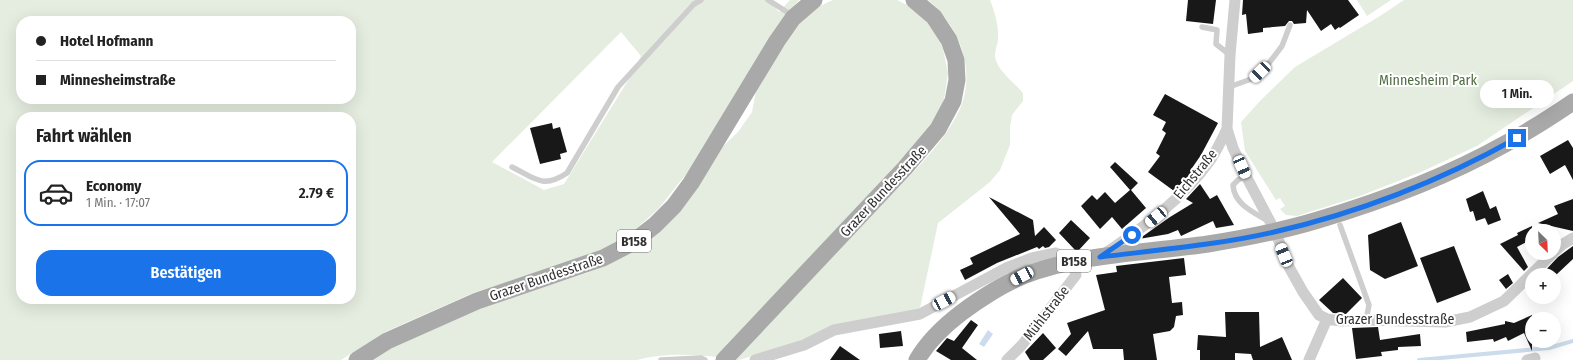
<!DOCTYPE html>
<html lang="de">
<meta charset="utf-8">
<style>
body{margin:0;font-family:"Fira Sans Condensed",sans-serif;background:#f2f2f2;color:#222;height:100vh;display:flex;flex-direction:column;font-size:15px;white-space:nowrap}
*{box-sizing:border-box;margin:0}
p{font-size:13px;color:#767676}
.icon{flex:none;width:22px;height:22px;fill:none;stroke:currentColor;stroke-width:2;stroke-linecap:round;stroke-linejoin:round}
.map{position:relative;flex:1;overflow:hidden}
.panel{position:absolute;left:16px;top:112px;width:340px;height:192px;display:flex;flex-direction:column;background:#fff;border-radius:16px;box-shadow:0 4px 16px #0002}
.panel>*{flex:none}
.banner{position:absolute;left:16px;top:16px;width:340px;height:88px;border-radius:16px;box-shadow:0 4px 16px #0002;display:grid;align-content:center;height:88px;padding:0 20px;background:#fff}
.needle{width:26px;rotate:156deg}
.fabs{position:absolute;left:1525px;top:224px;display:grid;gap:8px}
.fabs a{display:grid;place-items:center;width:36px;height:36px;border-radius:50%;background:#fff;box-shadow:0 4px 16px #0002;font-size:20px}
.end{position:absolute;width:18px;height:18px;margin:-9px;border:5px solid #1a73e8;background:#fff;box-shadow:0 0 0 2px #fff}
.from{border-radius:50%}
.bubble{position:absolute;height:28px;border-radius:14px;background:#fff;box-shadow:0 4px 16px #0002;font-size:13px;font-weight:600;line-height:28px;text-align:center}
.car{position:absolute;width:12px;height:24px;margin:-12px -6px;border-radius:5px;box-shadow:0 0 3px 1px #0007;background:linear-gradient(#fff 24%,#345 0 40%,#fff 0 76%,#345 0 86%,#fff 0)}
.banner b{display:flex;align-items:center;gap:14px;height:38px;font-size:15px}
.banner b+b{border-top:1px solid #e0e0e0}
.banner i{width:10px;height:10px;background:#222}
ul{padding:0;list-style:none}
li{display:flex;align-items:center;gap:12px;height:66px;margin:0 8px 6px;padding:0 12px;border:2px solid #e0e0e0;border-radius:16px}
li div{flex:1}
li b{display:block;font-size:15px}
li em{font-style:normal;font-weight:600}
li.current{border-color:#1a73e8}
li>.icon{width:36px;height:36px;stroke-width:1.5}
h2{padding:0 20px;font-size:18px;line-height:48px}
.primary-button{display:flex;gap:8px;margin-top:auto;padding:8px 20px}
.primary-button a{flex:1;height:46px;border-radius:16px;background:#1a73e8;color:#fff;font-size:16px;font-weight:600;line-height:46px;text-align:center}
.map>svg:first-child{display:block}
</style>
<div class="map">
<svg width="1573" height="360" viewBox="0 0 1573 360">
<rect width="100%" height="100%" fill="#fff"/>
<path fill="#e5ede0" fill-rule="evenodd" d="M0,0H768L779,12L790,0H799L774,32L687,173L659,208L636,229L616,242L590,255L473,293L385,332L341,360H0ZM21,21H351V99H21ZM621,32L641,56L632,74L564,184L544,190L492,162ZM21,117H351V299H21Z
M833,0H897L913,8L928,23L939,39L943,49L948,73L946,87L943,105L922,139L717,357C691,354 662,353 637,360H369L399,344L476,309L587,273L633,252L661,230L717,152L738,132L752,112L756,91L789,34L804,18L820,6Z
M928,0H990C995,12 999,27 998,40C997,45 995,51 995,56C996,70 1014,82 1023,93V101L1012,115L1010,127V145L1000,170L990,182L938,223L920,308L739,360H734C767,324 800,289 834,254C853,234 872,215 891,195C915,171 956,130 964,97C973,60 956,24 928,0Z
M1357,0H1391L1367,16Z
M1404,0H1573V81L1477,146L1421,172L1360,196L1297,216L1286,215L1280,209L1285,206L1280,198L1276,200L1245,151L1241,122L1261,100L1295,67L1380,16Z"/>
<path fill="#cddcec" d="M988,330L993,334L984,347L979,344Z"/>
<g fill="none" stroke-linecap="round" stroke-linejoin="round">
<path stroke="#cddcec" stroke-width="4" d="M1419,360L1549,348L1573,341"/>
</g>
<path fill="#181818" d="M1188,0H1216L1213,24L1186,21Z
M1243,0H1348L1359,15L1340,28L1339,27L1335,30L1331,24L1321,31L1307,10L1306,23L1294,24L1292,21H1289L1285,26L1263,28V32L1248,34L1246,14L1242,15Z
M1165,94L1218,123L1201,155L1190,171L1192,172L1174,191L1148,172L1160,156L1156,153L1166,133L1162,130L1166,122L1153,115Z
M552,123L553,129L560,127L567,152L560,154L561,159L540,164L530,128Z
M1568,140L1573,148V180L1565,165L1550,174L1540,156Z
M1115,162L1138,183L1131,190L1146,208L1122,229L1112,217L1100,229L1081,206L1092,195L1097,200L1105,192L1115,203L1130,190L1110,167Z
M1200,184L1210,199L1217,195L1234,225L1216,228L1213,221L1181,236L1178,230L1168,234L1139,239L1170,217L1193,203L1186,199Z
M1483,191L1490,209L1496,206L1501,220L1488,225L1485,218L1476,221L1473,211L1470,212L1466,199Z
M989,197L1033,220L1035,236L1044,227L1056,240L1049,247L1045,248L1043,246L1039,249L1037,247L997,263L965,280L960,270L973,264L970,258L1020,234Z
M1573,199V231L1538,223L1558,214L1554,206Z
M1071,220L1090,238L1078,251H1076L1059,233Z
M1401,222L1418,266L1385,279L1370,270L1368,235Z
M1532,226V229L1537,227L1539,231H1532V239L1517,247L1528,267L1524,271L1500,244L1518,235L1517,233Z
M1454,246L1471,290L1437,303L1420,258Z
M1573,246V259L1556,275H1541L1558,257Z
M1184,258L1186,275L1169,277L1172,303L1182,302L1183,315L1176,316L1174,327L1170,331L1153,334L1157,360H1124L1123,349H1093L1088,331L1066,356L1058,349L1071,334L1067,323L1105,310L1096,275L1117,272L1116,266Z
M1508,274L1513,283L1506,289L1499,280Z
M1343,278L1362,298L1346,314L1333,313L1319,300Z
M1225,312H1259L1260,347L1282,337L1292,360H1253L1251,354L1235,353V360H1200V350H1197L1198,335L1226,337Z
M1532,315V351L1524,333L1508,341L1506,337L1494,342L1493,339L1467,342L1466,332L1505,324V321L1514,323Z
M971,320L978,325L962,348L977,360H951L936,351L947,338L954,341Z
M1378,327L1380,340L1420,334L1421,346L1398,347V350L1381,352L1382,356L1356,359L1352,328Z
M901,331L903,346L880,348L879,334Z
M1043,333L1056,348L1043,360H1030L1025,352Z
M840,346L860,360H830Z"/>
<g fill="none" stroke-linecap="round" stroke-linejoin="round">
<path stroke="#cecece" stroke-width="5.5" d="M768,0L787,12L792,17
M1202,27L1217,30L1216,44L1230,55
M1229,87L1254,78L1269,63L1282,46L1290,25
M512,167C536,179 543,189 567,173L618,87L694,4L701,0
M1246,176L1238,180L1233,185C1234,204 1253,212 1268,221
M1340,225L1369,305L1366,320
M661,360L701,358L705,360"/>
<path stroke="#cecece" stroke-width="11" d="M1235,0L1230,55L1227,129L1233,148L1246,176L1275,231L1289,267L1303,292L1319,315L1327,319L1341,321L1366,320L1445,322L1470,317L1504,301L1553,253
M1554,252L1563,244L1573,238
M1104,254C1144,227 1183,199 1211,159C1217,150 1222,139 1227,129
M755,360L804,345L834,330L920,314L1006,268L1032,258L1056,253L1064,263
M1007,360L1022,345L1076,275L1073,262
M1309,360L1327,319
M1527,360L1535,358"/>
<path stroke="#a9a9a9" stroke-width="17" d="M357,360L387,341L477,301L603,258L632,243L655,225L674,206L691,183L777,41L793,18L814,0
M724,360L905,168L938,129L953,101L957,80L956,60L949,40L934,17L914,0
M917,360C928,341 944,326 961,313C980,299 1001,285 1023,276C1082,253 1147,253 1208,244C1245,238 1282,231 1318,220C1382,201 1446,177 1505,144C1529,131 1551,117 1573,102"/>
</g>
<g fill="none" stroke-linecap="round" stroke-linejoin="round">
<path stroke="#1a73e8" stroke-width="5" d="M1132,235L1100,257C1158,250 1217,245 1274,232C1358,213 1442,180 1517,138"/>
</g>
<g text-anchor="middle" stroke-width="4" stroke-linejoin="round" paint-order="stroke">
<g fill="#fff" stroke="#6f6f6f" stroke-width="1">
<rect x="617" y="230" width="34" height="22" rx="3"/>
<rect x="1057" y="250" width="34" height="22" rx="3"/>
</g>
<g font-size="13" font-weight="bold" fill="#313131">
<text x="634" y="246">B158</text>
<text x="1074" y="266">B158</text>
</g>
<g font-size="14" fill="#4e6c3f" stroke="#fff">
<text x="1428" y="85">Minnesheim Park</text>
</g>
<g font-size="14" fill="#313131" stroke="#fff">
<text transform="translate(1195 174) rotate(-51)" y="5">Eichstraße</text>
<text transform="translate(883 191) rotate(-47)" y="5">Grazer Bundesstraße</text>
<text transform="translate(546 277) rotate(-19)" y="5">Grazer Bundesstraße</text>
<text transform="translate(1046 313) rotate(-52)" y="5">Mühlstraße</text>
<text x="1395" y="324">Grazer Bundesstraße</text>
</g>
</g>
</svg>
<div class="fabs">
<a><svg class="needle" viewBox="-14 -14 28 28"><path d="M0-13l5 13h-10z" fill="#e53935"/><path d="M0 13l5-13h-10z" fill="#767676"/></svg></a>
<a>+</a>
<a>−</a>
</div>
<i class="end from" style="left:1132px;top:235px"></i>
<i class="end" style="left:1517px;top:138px"></i>
<div class="bubble" style="left:1480px;top:80px;width:74px">1 Min.</div>
<i class="car" style="left:1260px;top:72px;rotate:226deg"></i>
<i class="car" style="left:1242px;top:167px;rotate:156deg"></i>
<i class="car" style="left:1156px;top:217px;rotate:230deg"></i>
<i class="car" style="left:1284px;top:255px;rotate:338deg"></i>
<i class="car" style="left:1022px;top:276px;rotate:242deg"></i>
<i class="car" style="left:944px;top:301px;rotate:62deg"></i>
<div class="banner">
<b><i class="from"></i>Hotel Hofmann</b>
<b><i></i>Minnesheimstraße</b>
</div>
<section class="panel">
<h2>Fahrt wählen</h2>
<ul>
<li class="current"><svg class="icon" aria-label="car" viewBox="0 0 24 24"><path d="M5 17H2v-5l4-1 3-4h7l3 4 3 1v5h-3M9 17h6M6 11h13"/><circle cx="7" cy="17" r="2"/><circle cx="17" cy="17" r="2"/></svg><div><b>Economy</b><p>1 Min. · 17:07</p></div><em>2.79 €</em></li>
</ul>
<div class="primary-button"><a>Bestätigen</a></div>
</section>
</div>
